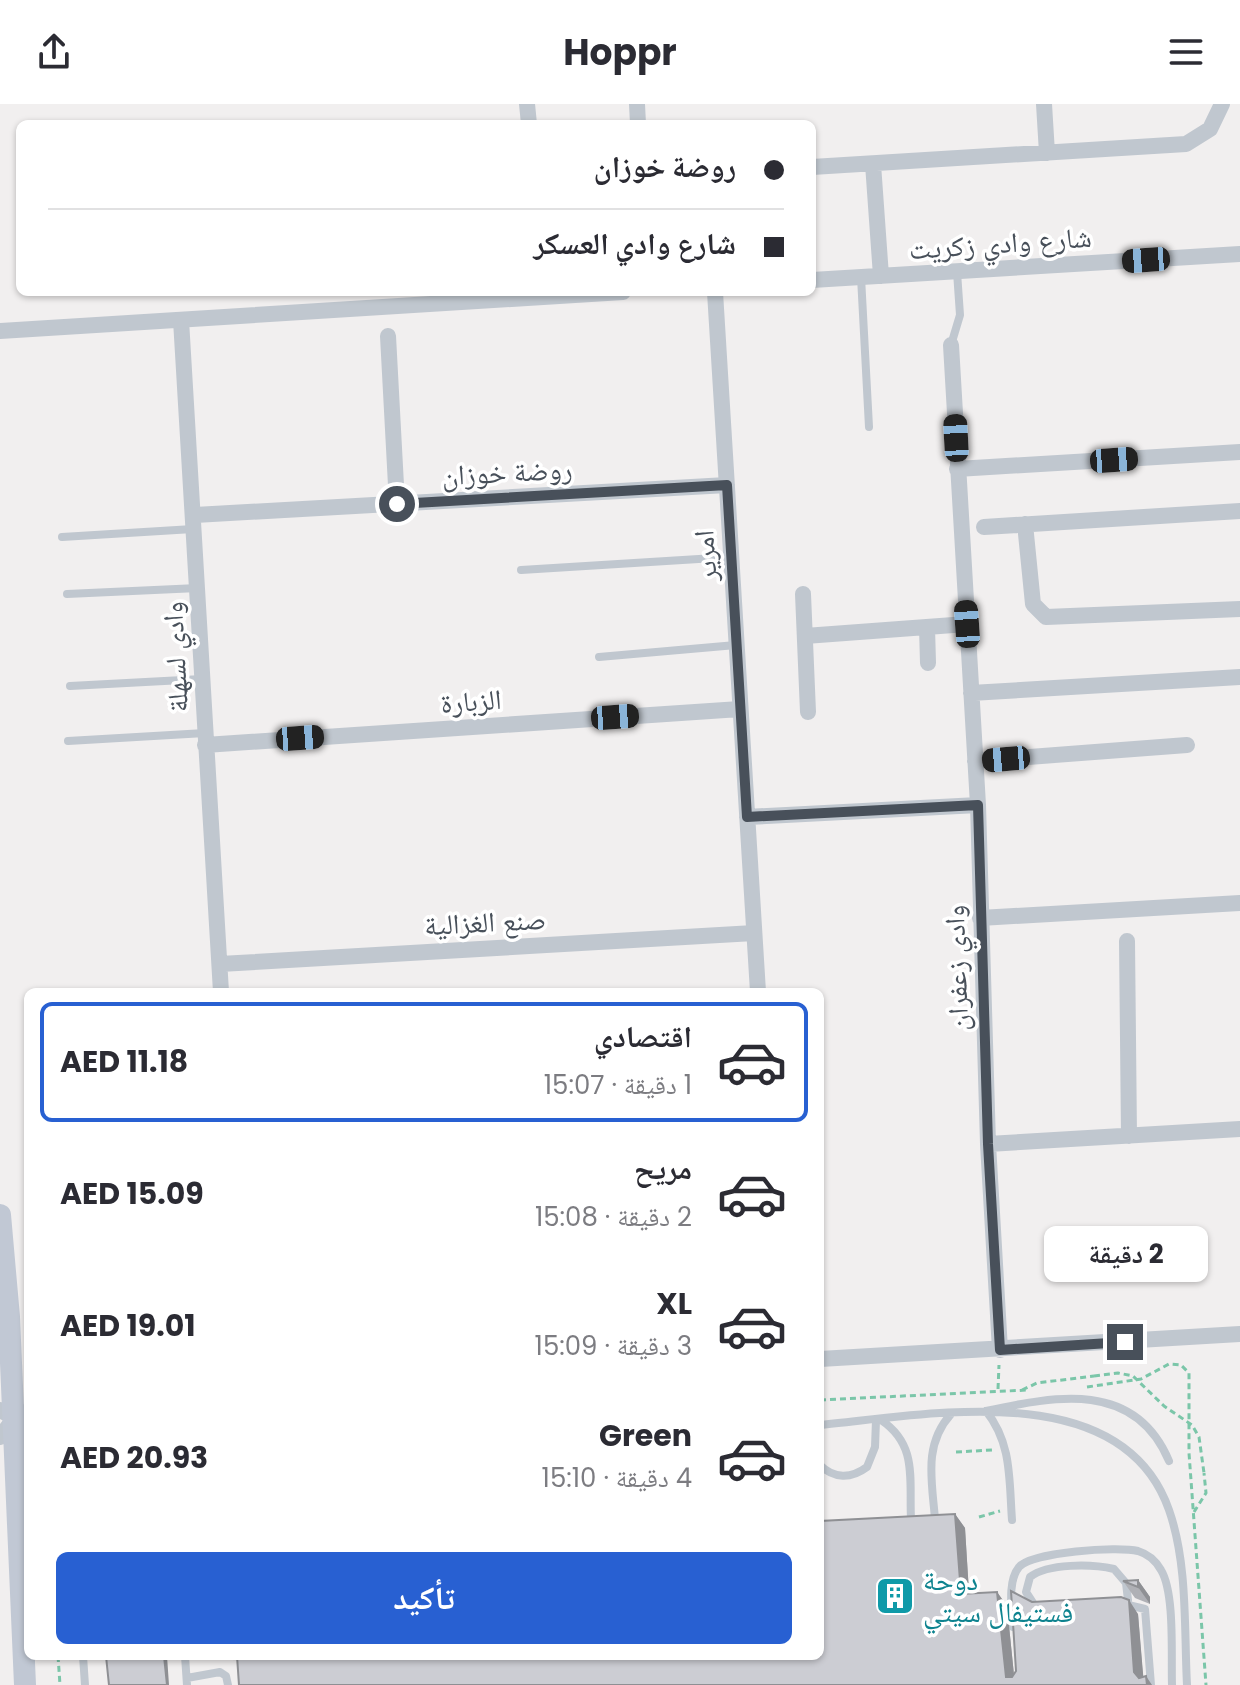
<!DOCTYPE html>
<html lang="ar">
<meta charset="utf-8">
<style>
body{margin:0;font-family:Poppins,"Noto Naskh Arabic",sans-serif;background:#f7f7f7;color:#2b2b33;direction:rtl;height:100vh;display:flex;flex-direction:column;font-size:30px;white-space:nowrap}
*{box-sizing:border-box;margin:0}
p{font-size:26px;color:#7c7c81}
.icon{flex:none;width:44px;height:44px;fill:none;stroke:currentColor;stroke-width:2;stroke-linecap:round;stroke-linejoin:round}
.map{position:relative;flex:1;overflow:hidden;direction:ltr}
.side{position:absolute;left:24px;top:884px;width:800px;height:672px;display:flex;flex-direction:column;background:#fff;border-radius:12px;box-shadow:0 2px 6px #0004;direction:rtl}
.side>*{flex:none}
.top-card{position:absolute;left:16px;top:16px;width:800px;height:176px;border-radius:12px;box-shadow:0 2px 6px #0004;direction:rtl;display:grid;align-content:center;height:176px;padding:0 32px;background:#fff}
.end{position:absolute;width:36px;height:36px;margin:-18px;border:10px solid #48505a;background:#fff;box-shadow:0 0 0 4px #fff}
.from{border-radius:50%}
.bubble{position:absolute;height:56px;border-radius:12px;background:#fff;box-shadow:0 2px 6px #0004;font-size:26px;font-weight:700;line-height:56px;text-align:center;direction:rtl}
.car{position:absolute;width:24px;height:48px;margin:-24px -12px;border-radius:10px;box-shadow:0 0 6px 2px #0007;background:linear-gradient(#222 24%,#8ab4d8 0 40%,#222 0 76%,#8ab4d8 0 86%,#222 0)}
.top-card b{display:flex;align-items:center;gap:28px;height:76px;font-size:30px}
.top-card b+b{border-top:2px solid #e1e1e2}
.top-card i{width:20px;height:20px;background:#2b2b33}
ul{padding:14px 0 0;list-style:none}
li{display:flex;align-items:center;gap:24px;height:120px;margin:0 16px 12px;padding:0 16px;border:4px solid transparent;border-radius:12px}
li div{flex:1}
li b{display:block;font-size:30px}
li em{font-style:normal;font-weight:700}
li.selected{border-color:#2860d2}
li>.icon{width:72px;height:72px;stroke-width:1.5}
.primary-button{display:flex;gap:16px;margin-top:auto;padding:16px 32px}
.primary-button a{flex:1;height:92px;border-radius:12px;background:#2860d2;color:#fff;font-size:32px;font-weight:700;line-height:92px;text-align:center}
header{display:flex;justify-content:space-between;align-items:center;height:104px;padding:0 32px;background:#fff;font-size:36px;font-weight:700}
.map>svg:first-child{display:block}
</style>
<header><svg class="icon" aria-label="menu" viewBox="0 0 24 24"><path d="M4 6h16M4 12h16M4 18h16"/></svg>Hoppr<svg class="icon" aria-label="share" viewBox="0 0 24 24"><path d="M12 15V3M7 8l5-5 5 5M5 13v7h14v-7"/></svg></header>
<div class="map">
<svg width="1240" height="1581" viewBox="0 0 1240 1581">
<rect width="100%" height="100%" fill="#f1efef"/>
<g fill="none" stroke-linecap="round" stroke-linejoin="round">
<path stroke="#7bc6a9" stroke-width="3" stroke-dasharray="6 4" stroke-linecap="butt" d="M1087,1283L1141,1275L1169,1260L1181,1261L1189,1269V1349L1206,1581
M998,1285L999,1261
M1022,1286L1037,1279L1094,1272
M820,1296L1028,1286
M956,1348L992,1346
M1194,1408L1206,1389L1204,1369
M979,1413L1000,1407
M58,1552L60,1581"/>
<path stroke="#c0c7cf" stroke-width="8" d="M861,173L869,323
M951,241L960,211L957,168
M62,433L193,425
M521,466L731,453
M67,490L198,484
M599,553L736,541
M70,582L202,575
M68,637L205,629
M881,1316C918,1341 909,1375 911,1415
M820,1321C927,1311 1122,1271 1169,1406C1188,1460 1184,1525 1187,1581
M820,1361C834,1375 851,1375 867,1363L875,1343L876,1316
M935,1415C932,1377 923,1341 951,1310
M1012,1416C1009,1376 1012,1339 986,1307C1056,1292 1135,1276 1169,1357
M1124,1500L1145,1505L1151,1581
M1035,1502L1026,1488L1030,1473C1048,1459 1092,1460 1114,1465L1126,1479L1128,1496
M1013,1523C1012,1505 1007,1478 1019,1463C1032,1448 1118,1442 1138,1447C1148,1450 1156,1457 1161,1466C1175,1489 1171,1552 1172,1581
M83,1552L85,1581
M185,1552L187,1581
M187,1574L220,1568L226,1572L228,1581"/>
<path stroke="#c0c7cf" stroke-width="16" d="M527,0L529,20
M637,0L638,20
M1044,0L1047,49
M873,60L881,172
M812,63L1186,40L1210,25L1222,0
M812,176L1240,150
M715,188L758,888
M181,216L221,888
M0,227L623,188
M388,232L397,400
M951,241L978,701L988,1040L1000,1246
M957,365L1240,348
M195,411L727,381
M1025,420L1033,500L1046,513L1240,505
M984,423L1240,407
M803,490L808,608
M927,523L928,559
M805,532L967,520
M971,589L1240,573
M205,641L740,605
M975,657L1187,641
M747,713L978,701
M980,814L1240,799
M1127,837L1129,1032
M220,860L754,829
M988,1040L1240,1025
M820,1255L1240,1230
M0,1306L28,1321
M0,1333L14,1315L28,1307"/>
<path stroke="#c1c8d4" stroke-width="22" d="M0,1111L9,1213L25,1581"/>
<path stroke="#7bc6a9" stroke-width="3" stroke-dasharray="6 4" stroke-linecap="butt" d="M1094,1272L1118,1269L1133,1272L1164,1302L1192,1321L1199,1333L1204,1369"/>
</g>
<path fill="#afb0b5" d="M955,1410L965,1424L969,1490L997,1488L1007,1502L1014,1571L1016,1567L1032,1498L1138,1510L1143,1573L1152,1581L232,1556L228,1552H820Z
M1138,1476L1150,1493V1500L1135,1494L1123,1477Z"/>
<path fill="#8f9094" d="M955,1410L965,1424L970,1504L961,1490Z
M1138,1476L1150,1493V1500L1138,1483Z
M997,1488L1007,1502L1015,1581L1006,1573Z
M1129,1496L1138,1510L1144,1581L1134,1568Z
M164,1552H167L169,1581H167Z
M1146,1572L1152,1581H1147Z"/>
<path fill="#cccdd3" stroke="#8f9094" stroke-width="2" d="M955,1410L961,1490L997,1488L1006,1573H1012L1016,1567L1011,1487L1032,1498L1121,1493L1129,1496L1134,1568L1139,1574L1146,1572L1147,1581H239L237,1552H820V1417Z
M1138,1476V1483L1123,1477Z
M106,1552H164L167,1581H109Z"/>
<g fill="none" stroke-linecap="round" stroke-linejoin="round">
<path stroke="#48505a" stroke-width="10" d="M397,400L727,381L747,713L978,701L988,1040L1000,1246L1125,1238"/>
</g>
<defs>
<symbol id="building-square" viewBox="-11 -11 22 22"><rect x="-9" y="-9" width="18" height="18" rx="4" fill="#0f9aa8" stroke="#fff"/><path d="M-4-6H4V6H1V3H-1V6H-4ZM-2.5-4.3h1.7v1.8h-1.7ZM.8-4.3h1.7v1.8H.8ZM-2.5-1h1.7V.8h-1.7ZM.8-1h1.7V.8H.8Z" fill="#fff"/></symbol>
</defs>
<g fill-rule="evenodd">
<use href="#building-square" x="873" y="1470" width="44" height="44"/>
</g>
<g text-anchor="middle" stroke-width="7" stroke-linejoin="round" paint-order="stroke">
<g font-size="28" fill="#48505a" stroke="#fff">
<text transform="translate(1000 139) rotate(-4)" y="10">شارع وادي زكريت</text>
<text transform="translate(507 368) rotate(-3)" y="10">روضة خوزان</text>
<text transform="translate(705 452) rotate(-94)" y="10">امرير</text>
<text transform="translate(175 553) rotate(-93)" y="10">وادي لسهلة</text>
<text transform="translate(471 597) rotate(-4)" y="10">الزبارة</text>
<text transform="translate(485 818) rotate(-3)" y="10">صنع الغزالية</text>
<text transform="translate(956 864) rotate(-92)" y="10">وادي زعفران</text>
</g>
<g font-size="28" fill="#0d838f" stroke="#fff" text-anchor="start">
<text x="923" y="1486">دوحة<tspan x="923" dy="32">فستيفال سيتي</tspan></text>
</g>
</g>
</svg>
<i class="end from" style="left:397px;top:400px"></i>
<i class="end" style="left:1125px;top:1238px"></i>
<div class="bubble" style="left:1044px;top:1122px;width:164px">2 دقيقة</div>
<i class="car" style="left:1146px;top:156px;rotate:266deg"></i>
<i class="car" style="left:956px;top:334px;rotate:357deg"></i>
<i class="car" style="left:1114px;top:356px;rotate:86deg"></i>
<i class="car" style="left:967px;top:520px;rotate:356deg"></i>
<i class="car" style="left:615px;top:613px;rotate:86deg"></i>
<i class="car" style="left:300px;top:634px;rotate:86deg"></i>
<i class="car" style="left:1006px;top:655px;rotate:265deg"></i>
<div class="top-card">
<b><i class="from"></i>روضة خوزان</b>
<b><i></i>شارع وادي العسكر</b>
</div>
<section class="side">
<ul>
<li class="selected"><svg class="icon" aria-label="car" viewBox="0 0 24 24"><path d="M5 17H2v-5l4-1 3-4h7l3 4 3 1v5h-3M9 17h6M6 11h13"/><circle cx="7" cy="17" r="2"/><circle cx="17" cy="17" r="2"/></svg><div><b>اقتصادي</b><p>1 دقيقة · 15:07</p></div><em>AED 11.18</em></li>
<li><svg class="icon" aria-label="car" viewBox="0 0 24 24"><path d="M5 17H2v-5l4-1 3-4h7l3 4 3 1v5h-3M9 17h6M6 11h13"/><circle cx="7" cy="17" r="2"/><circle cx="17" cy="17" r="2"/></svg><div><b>مريح</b><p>2 دقيقة · 15:08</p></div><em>AED 15.09</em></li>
<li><svg class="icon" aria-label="car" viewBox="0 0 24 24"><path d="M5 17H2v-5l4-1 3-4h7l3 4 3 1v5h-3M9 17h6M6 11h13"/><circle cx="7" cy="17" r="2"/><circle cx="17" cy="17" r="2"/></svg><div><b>XL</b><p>3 دقيقة · 15:09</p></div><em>AED 19.01</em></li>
<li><svg class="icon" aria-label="car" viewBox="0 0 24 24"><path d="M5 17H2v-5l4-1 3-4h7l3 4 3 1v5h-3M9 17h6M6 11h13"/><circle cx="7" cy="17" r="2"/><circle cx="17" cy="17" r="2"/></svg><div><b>Green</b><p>4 دقيقة · 15:10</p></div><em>AED 20.93</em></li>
</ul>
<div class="primary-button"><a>تأكيد</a></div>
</section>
</div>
